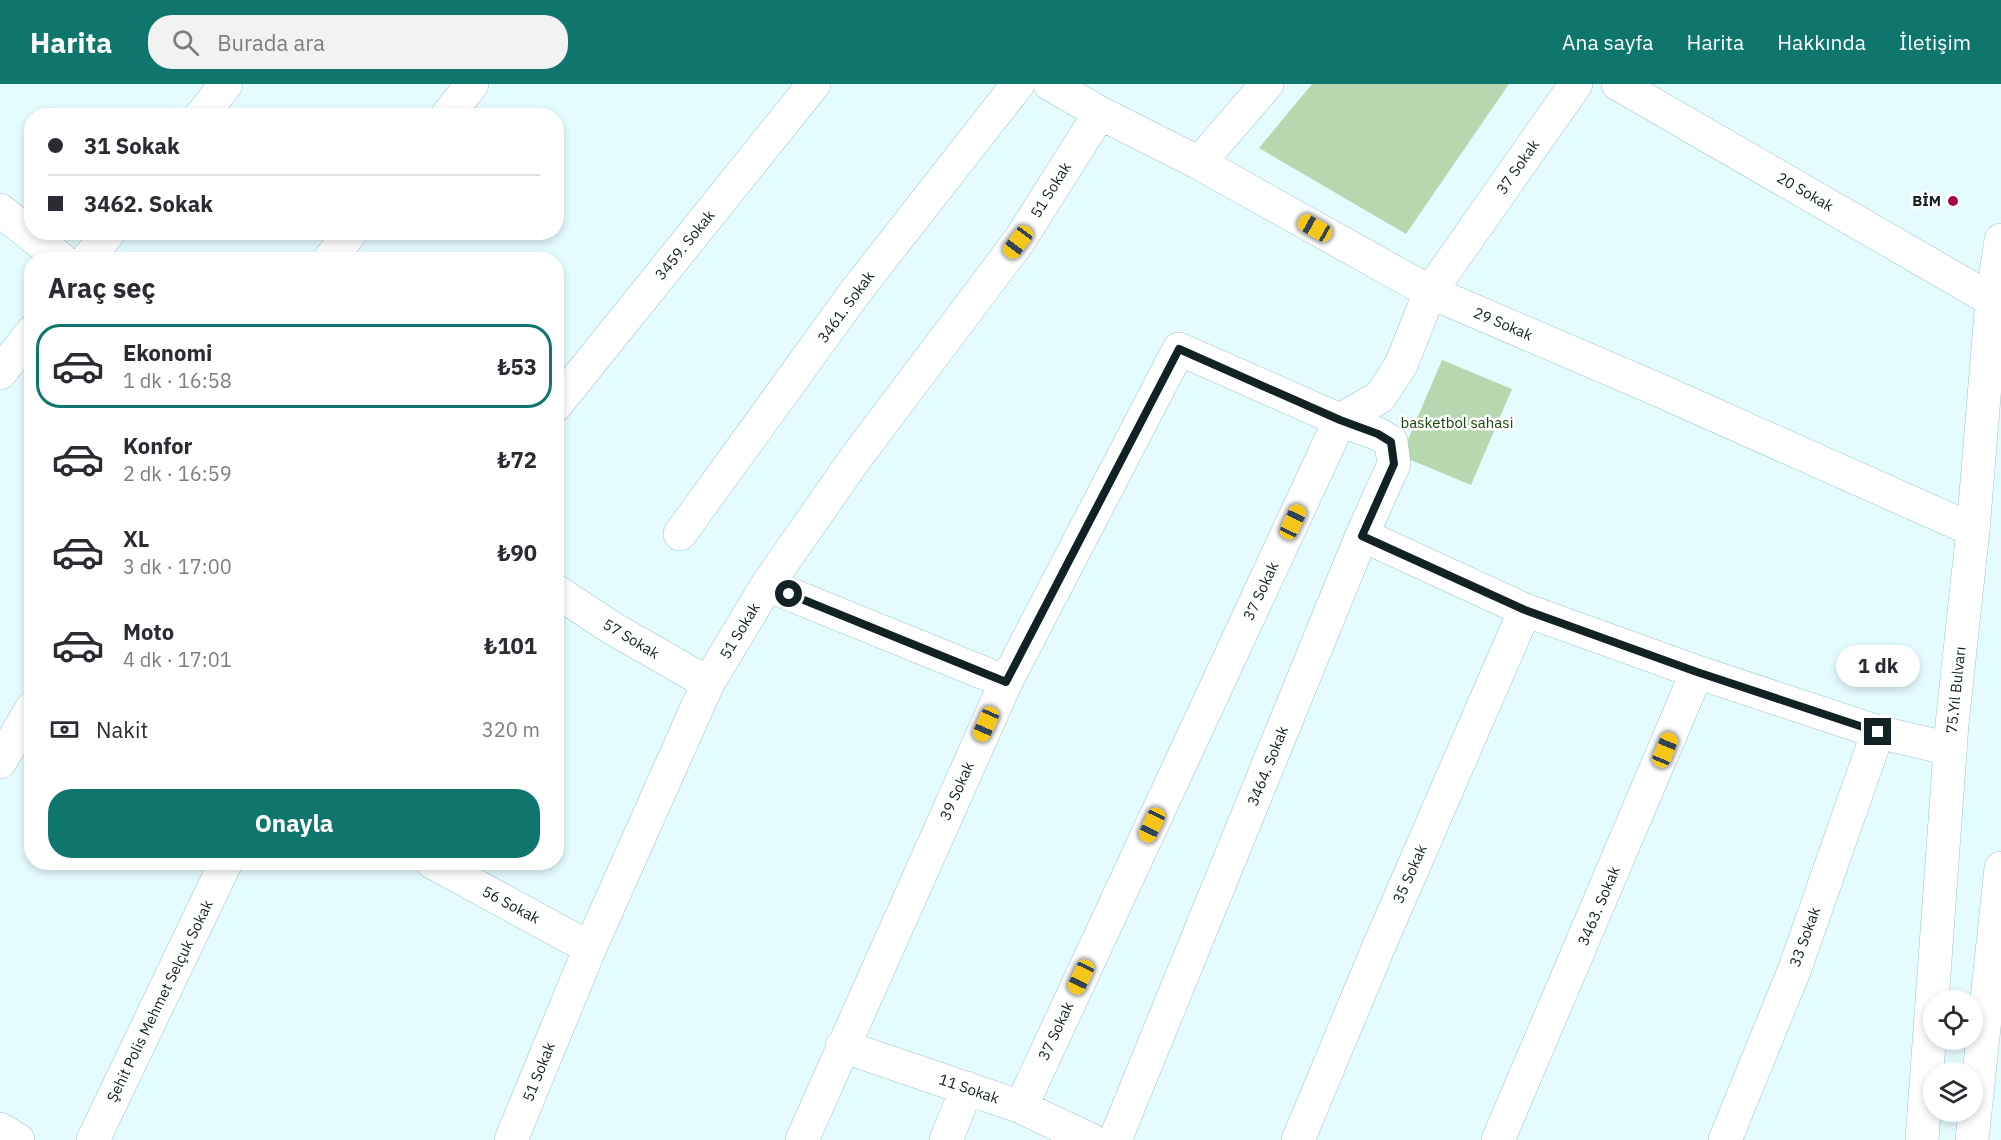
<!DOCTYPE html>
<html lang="tr">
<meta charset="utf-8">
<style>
body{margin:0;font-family:"IBM Plex Sans",sans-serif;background:#f2f2f3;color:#2b2b33;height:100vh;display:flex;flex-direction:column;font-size:22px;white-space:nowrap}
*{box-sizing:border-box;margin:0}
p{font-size:20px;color:#7c7c81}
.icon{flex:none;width:33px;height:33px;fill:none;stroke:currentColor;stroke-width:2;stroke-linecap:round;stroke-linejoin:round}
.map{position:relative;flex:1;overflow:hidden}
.drawer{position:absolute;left:24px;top:168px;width:540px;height:618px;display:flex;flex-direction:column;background:#fff;border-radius:24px;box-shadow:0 3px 9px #0003}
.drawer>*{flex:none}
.hud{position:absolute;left:24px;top:24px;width:540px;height:132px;border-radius:24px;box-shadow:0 3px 9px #0003;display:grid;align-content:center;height:132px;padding:0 24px;background:#fff}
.buttons{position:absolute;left:1923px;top:906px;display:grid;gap:12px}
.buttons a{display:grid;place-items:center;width:60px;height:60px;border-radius:50%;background:#fff;box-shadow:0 3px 9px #0003;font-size:30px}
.end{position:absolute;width:27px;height:27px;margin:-14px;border:8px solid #122123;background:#fff;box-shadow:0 0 0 3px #fff}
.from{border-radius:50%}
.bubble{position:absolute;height:42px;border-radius:21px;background:#fff;box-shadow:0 3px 9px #0003;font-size:20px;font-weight:800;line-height:42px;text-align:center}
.car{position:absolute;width:18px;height:36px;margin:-18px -9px;border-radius:8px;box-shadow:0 0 4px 2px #0007;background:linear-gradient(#f5c518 24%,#345 0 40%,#f5c518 0 76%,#345 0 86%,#f5c518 0)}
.hud b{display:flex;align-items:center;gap:21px;height:57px;font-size:22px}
.hud b+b{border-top:2px solid #e1e1e2}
.hud i{width:15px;height:15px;background:#2b2b33}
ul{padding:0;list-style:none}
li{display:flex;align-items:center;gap:18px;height:84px;margin:0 12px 9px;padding:0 12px;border:3px solid transparent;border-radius:24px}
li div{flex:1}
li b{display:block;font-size:22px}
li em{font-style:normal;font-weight:800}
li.active{border-color:#0f766e}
li>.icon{width:54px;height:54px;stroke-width:1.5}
h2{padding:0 24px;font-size:27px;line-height:72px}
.pay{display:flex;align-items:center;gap:15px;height:66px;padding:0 24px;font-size:22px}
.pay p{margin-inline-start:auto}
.primary-button{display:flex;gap:12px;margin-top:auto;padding:12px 24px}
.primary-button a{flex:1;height:69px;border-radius:24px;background:#0f766e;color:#fff;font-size:24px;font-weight:800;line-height:69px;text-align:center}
header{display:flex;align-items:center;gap:36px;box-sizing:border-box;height:84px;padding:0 30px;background:#0f766e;color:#fff}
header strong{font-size:28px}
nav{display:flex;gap:33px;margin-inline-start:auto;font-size:21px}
.search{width:420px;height:54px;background:#f2f2f3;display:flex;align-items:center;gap:15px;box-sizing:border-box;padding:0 21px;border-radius:24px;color:#7c7c81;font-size:22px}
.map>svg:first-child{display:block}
</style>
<header>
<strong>Harita</strong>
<div class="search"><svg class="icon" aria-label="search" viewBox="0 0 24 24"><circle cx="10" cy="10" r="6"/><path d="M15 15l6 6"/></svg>Burada ara</div>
<nav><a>Ana sayfa</a><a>Harita</a><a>Hakkında</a><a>İletişim</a></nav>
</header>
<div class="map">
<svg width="2001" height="1056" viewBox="0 0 2001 1056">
<rect width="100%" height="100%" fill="#e5fcff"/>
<path fill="#b5d8ae" d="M1312,0H1509L1406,150L1259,64Z
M1442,276L1512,305L1471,401L1401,372Z"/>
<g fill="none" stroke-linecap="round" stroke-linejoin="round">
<defs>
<path id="minor" d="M1050,0L1100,29L1199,79L1430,208L1661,307L1973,446
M1618,0L1992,216
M201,32L226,0
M447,32L472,0
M1199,79L1267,0
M0,126L62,176
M87,176L109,148
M329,176L351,148
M0,289L32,248
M556,321L814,0
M680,450L856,207L1018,0
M1362,451L1525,526L1697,588L1878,648L1950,665
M767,501L1006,598
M556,507L612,544L708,599
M0,678L32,624
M432,778L590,864
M842,962L1021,1023L1091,1056
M1021,1023L1340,336L1380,313L1401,281L1430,208L1576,0
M0,1045L18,1056
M93,1056L226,778
M511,1056L590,864L708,599L767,501L855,375L1019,157L1100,29
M802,1056L1006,598L1179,265L1340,336L1378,350L1391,358L1394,380L1362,451L1115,1056
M946,1056L967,1004
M1298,1056L1379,862L1525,526
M1498,1056L1697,588
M1725,1056L1794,887L1878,648"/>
<path id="major" d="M1922,1056L1952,640L1973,446L1992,216L2001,156
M1972,1056L2001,784"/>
</defs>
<use href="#minor" stroke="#9dc3c7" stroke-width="34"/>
<use href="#major" stroke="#9dc3c7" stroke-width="34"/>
<use href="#minor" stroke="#fff" stroke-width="33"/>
<use href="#major" stroke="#fff" stroke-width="33"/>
</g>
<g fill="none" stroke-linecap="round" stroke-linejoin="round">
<path stroke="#122123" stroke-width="8" d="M789,510L1006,598L1179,265L1340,336L1378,350L1391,358L1394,380L1362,452L1525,526L1697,588L1878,648"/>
</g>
<circle fill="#a30a46" stroke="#fff" stroke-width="2" cx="1953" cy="117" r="6"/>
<g text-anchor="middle" stroke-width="5" stroke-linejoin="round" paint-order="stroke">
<g font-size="15" fill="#122123" stroke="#fff">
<text transform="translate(1518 83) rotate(-55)" y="5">37 Sokak</text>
<text transform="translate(1051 106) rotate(-58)" y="5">51 Sokak</text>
<text transform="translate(1805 108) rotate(30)" y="5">20 Sokak</text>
<text transform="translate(685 161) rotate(-51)" y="5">3459. Sokak</text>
<text transform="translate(846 223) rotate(-54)" y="5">3461. Sokak</text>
<text transform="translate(1503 240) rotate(23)" y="5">29 Sokak</text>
<text transform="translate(1261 507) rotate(-65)" y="5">37 Sokak</text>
<text transform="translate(740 547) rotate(-59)" y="5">51 Sokak</text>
<text transform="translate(631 555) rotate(31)" y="5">57 Sokak</text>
<text transform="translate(1956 606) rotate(-84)" y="5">75.Yıl Bulvarı</text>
<text transform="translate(1268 682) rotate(-68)" y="5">3464. Sokak</text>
<text transform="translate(957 707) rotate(-66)" y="5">39 Sokak</text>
<text transform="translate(1410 790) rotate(-66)" y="5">35 Sokak</text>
<text transform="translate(511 821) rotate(28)" y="5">56 Sokak</text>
<text transform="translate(1599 822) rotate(-67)" y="5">3463. Sokak</text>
<text transform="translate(1805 853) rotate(-70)" y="5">33 Sokak</text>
<text transform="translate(160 917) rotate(-64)" y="5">Şehit Polis Mehmet Selçuk Sokak</text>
<text transform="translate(1056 947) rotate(-65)" y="5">37 Sokak</text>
<text transform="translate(539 988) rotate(-68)" y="5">51 Sokak</text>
<text transform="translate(969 1005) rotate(19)" y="5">11 Sokak</text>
</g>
<g font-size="15" font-weight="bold" fill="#122123" stroke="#fff" text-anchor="end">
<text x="1941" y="122">BİM</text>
</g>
<g font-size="15" fill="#134607" stroke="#fff">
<text x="1457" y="344">basketbol sahasi</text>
</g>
</g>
</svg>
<div class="buttons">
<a><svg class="icon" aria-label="locate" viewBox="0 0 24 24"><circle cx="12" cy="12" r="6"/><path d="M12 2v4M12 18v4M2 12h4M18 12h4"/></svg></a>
<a><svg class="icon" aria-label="layers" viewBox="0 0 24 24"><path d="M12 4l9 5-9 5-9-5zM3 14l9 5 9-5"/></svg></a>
</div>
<i class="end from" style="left:789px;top:510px"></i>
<i class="end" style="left:1878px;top:648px"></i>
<div class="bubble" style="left:1836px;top:561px;width:84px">1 dk</div>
<i class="car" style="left:1315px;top:144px;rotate:299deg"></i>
<i class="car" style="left:1018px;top:158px;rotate:217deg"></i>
<i class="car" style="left:1293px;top:438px;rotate:25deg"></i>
<i class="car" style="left:986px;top:640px;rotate:204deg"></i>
<i class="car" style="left:1665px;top:666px;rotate:22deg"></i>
<i class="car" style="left:1152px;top:741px;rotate:205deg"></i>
<i class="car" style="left:1081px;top:893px;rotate:205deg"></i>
<div class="hud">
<b><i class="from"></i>31 Sokak</b>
<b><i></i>3462. Sokak</b>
</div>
<section class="drawer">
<h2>Araç seç</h2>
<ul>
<li class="active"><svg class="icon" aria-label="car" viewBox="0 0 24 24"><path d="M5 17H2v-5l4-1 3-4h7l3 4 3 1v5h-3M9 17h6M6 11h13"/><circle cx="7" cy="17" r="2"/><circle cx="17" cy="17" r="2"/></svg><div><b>Ekonomi</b><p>1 dk · 16:58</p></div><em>₺53</em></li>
<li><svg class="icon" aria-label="car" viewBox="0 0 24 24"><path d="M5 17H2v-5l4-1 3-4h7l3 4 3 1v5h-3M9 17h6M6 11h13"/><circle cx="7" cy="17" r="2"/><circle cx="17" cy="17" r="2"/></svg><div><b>Konfor</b><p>2 dk · 16:59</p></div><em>₺72</em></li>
<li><svg class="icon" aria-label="car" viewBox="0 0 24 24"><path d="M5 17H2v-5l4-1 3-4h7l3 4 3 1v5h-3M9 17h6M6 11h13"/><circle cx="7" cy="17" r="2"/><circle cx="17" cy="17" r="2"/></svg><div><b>XL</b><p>3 dk · 17:00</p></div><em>₺90</em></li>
<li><svg class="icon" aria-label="car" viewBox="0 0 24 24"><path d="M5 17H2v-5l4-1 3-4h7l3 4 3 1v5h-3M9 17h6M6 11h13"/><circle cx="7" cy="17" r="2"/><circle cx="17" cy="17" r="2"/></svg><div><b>Moto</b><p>4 dk · 17:01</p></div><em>₺101</em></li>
</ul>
<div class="pay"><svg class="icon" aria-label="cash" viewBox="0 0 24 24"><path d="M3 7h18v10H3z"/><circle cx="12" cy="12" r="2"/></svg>Nakit<p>320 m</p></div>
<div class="primary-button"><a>Onayla</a></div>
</section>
</div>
